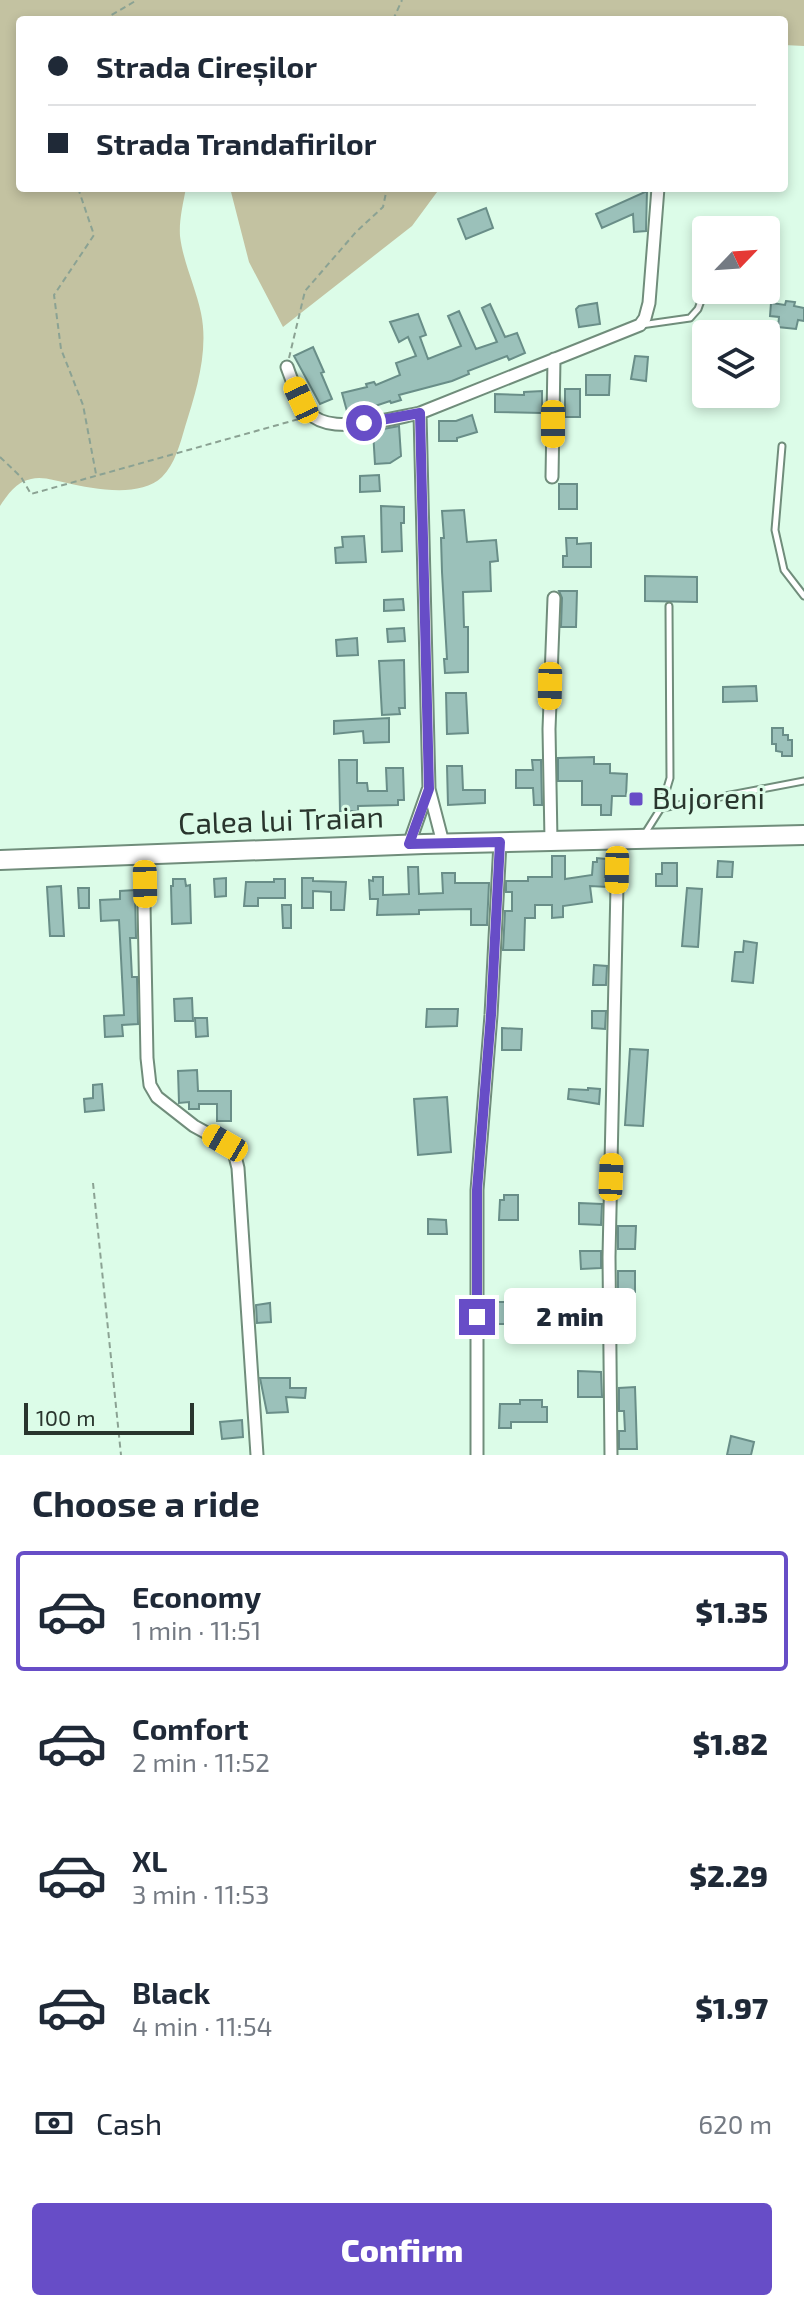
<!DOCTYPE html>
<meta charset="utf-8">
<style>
body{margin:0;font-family:"Exo 2",sans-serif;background:#f2f2f3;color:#1f2937;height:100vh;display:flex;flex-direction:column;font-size:30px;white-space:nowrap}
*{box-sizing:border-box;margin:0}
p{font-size:26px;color:#747a83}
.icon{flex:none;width:44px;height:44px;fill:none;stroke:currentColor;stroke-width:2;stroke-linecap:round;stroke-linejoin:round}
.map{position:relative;height:1455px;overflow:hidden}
.side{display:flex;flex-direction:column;background:#fff;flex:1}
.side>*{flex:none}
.hud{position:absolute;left:16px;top:16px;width:772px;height:176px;border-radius:8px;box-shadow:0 4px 12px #0003;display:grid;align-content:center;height:176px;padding:0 32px;background:#fff}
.needle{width:52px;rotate:65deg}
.buttons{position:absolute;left:692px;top:216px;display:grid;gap:16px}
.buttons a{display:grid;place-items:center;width:88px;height:88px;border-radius:8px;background:#fff;box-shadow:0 4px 12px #0003;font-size:40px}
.scale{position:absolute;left:24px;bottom:20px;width:170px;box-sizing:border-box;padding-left:8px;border:4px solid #29352d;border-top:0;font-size:22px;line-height:28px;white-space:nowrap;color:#29352d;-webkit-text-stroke:6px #dcfce8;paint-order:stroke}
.end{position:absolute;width:36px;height:36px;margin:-18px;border:10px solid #674dc7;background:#fff;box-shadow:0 0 0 4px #fff}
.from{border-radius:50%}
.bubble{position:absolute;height:56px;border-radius:8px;background:#fff;box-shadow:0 4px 12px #0003;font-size:26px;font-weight:800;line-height:56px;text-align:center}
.car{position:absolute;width:24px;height:48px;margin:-24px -12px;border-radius:10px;box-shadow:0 0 6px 2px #0007;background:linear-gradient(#f5c518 24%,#345 0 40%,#f5c518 0 76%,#345 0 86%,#f5c518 0)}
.hud b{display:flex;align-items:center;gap:28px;height:76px;font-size:30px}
.hud b+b{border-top:2px solid #e0e1e3}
.hud i{width:20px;height:20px;background:#1f2937}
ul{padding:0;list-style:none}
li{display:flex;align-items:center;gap:24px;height:120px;margin:0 16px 12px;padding:0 16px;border:4px solid transparent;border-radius:8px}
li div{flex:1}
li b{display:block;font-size:30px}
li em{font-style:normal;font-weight:800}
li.selected{border-color:#674dc7}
li>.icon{width:72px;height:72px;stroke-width:1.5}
h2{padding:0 32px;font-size:36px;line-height:96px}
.pay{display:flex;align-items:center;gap:20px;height:88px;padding:0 32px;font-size:30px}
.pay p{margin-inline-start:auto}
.button{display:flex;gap:16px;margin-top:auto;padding:16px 32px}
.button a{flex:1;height:92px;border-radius:8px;background:#674dc7;color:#fff;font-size:32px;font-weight:800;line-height:92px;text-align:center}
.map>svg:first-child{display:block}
</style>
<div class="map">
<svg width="804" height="1455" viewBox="0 0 804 1455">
<rect width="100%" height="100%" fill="#dcfce8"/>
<path fill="#c3c2a1" d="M0,0H804V46L784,45V20H20V188H186C183,204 179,220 180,236C183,262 196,288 201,313C209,351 196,392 185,427C180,444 175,464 162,477C140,498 94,489 67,483C56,481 43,476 31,479C16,482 8,494 0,506Z
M230,188H440L412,226L283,327L249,262Z"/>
<path fill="#9bc1ba" stroke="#698e88" stroke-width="2" d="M647,191L646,231L634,232L633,214L602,228L596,214Z
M486,208L493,228L466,239L458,219Z
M786,301L795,302L794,306L804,308V321L798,320L796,329L778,327L779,317L770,316L771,303L785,305Z
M597,303L600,324L579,327L576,309L579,306Z
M490,304L505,337L517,333L525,353L509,360L507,356L468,371L469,374L452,381L399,395L401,400L391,403L390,401L348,415L342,393L367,387L366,384L374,382L376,385L400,375L396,363L416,356L408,337L399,342L390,322L418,314L426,335L420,337L428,359L461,346L448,316L459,311L476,349L497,342L482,308Z
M313,347L324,372L321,373L332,399L320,404L294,356Z
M635,356L648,357L646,381L631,379Z
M586,375H610L609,395H586Z
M565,389H580V417H565Z
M542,391V413L495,412V394L524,395V392Z
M472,415L477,432L457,438V441H439V421H456Z
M399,426L401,456L390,463L375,464L373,431Z
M379,475L380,491L360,492V476Z
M559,484H577V509H559Z
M381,506L404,507V523H401L402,551L382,552Z
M464,510L467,542L496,540L498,561L490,562L491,591L463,592L464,627H468V672L445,673L444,659H447L442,572L441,538H444L442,511Z
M364,536L366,562L336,563L335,548L343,547L342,537Z
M566,538H577V544L591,543V567H563V556H567Z
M645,576L697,577V602L645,601Z
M559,591H577L576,627H561L562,598Z
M403,599L404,610L384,611V600Z
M404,628L405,641L388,642L387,629Z
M357,638L358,655L337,656L336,640Z
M404,660L405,708H399L400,714L382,715L379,661Z
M756,686L757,701L723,702V687Z
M446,693H466L468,733L447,734Z
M389,718V742L364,743L363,731L334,734V721Z
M772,728H783V735H788V740H792V756H782V752L776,751V744H772Z
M594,757V764H610V773L627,774L626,796H612L611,815H601V805H582V781H558V758Z
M339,760H357V783H367L368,791H387L386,768H403L404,800H398V805L358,806V811H340Z
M532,760H541L542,805H534L533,788H516V770H533Z
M447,766H462L463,790H485V803L448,805Z
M552,856H565V879L592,875L593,862H597V858L606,859L605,877H609L608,887L590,886L592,902L563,906V917L552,918V905H535V918H525L524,950H503L505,911H512V892H506V881H528V877H552Z
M718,861L733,862L732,877H717Z
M662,863H677V886H656V874H662Z
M408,867H418L419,894L443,893L442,873H455V883H489L487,925H471V909L419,910V914L377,915L378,899H370L369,880L373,881V877H383V895L409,894Z
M226,878V896L215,897L214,879Z
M302,878H313V881L346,882L344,910H331V892L313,891V908H302Z
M173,879H185L186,886L190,885L191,923L172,924L171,886H173Z
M274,879H285V898H258V906H244L246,882H274Z
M61,886L64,936H50L47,887Z
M78,888H89V908H79Z
M687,888L702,889L698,947L682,946Z
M135,890L136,938H130L132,977H137L138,1024L122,1025L123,1036L105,1037L104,1016L124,1015L119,920L101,921L100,900L120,899V891Z
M282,905H291V928H283Z
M744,941L757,943L753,983L732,981L735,952H743Z
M594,965L607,966L606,985H593Z
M192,998L193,1021H175L174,999Z
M427,1009H458L457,1026L426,1027Z
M592,1011H606L605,1029L592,1028Z
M195,1018H207L208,1036L196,1037Z
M502,1028L522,1029L521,1050H502Z
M630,1049L648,1050L643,1126L625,1125Z
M197,1070L198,1091H231V1121H217V1104H199V1109H189V1102L179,1103L178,1071Z
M102,1084L104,1110L85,1112L84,1099L93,1098V1085Z
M588,1088L600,1089L599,1104L568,1099L569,1089L588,1090Z
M447,1097L451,1152L418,1155L414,1099Z
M504,1195H518V1220H499L500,1200H504Z
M579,1203L602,1204L601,1225L579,1224Z
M428,1219L446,1220L447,1234H428Z
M618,1226H636L635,1249H618Z
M580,1251H601V1268L581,1269Z
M618,1271H635V1292H618Z
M494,1302H515V1324H494Z
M270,1303L271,1322L257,1323L256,1305Z
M578,1371L601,1372L602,1397H578Z
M260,1378H290V1388H306L305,1398L286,1397L288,1412L267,1413Z
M635,1387L637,1449H619V1431H625L624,1411H619V1388Z
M520,1400H542V1407H547V1422H511V1428H499L500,1404H520Z
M242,1420L243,1437L222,1439L220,1422Z
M731,1436L754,1442L751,1455H727Z"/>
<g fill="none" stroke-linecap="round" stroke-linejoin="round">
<defs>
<path id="service" d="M641,325L690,318L698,309L706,287
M782,446L775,530L784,570L804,596
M662,808L804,781
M644,835L661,808L670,778L669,606"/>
<path id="minor" d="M287,367C293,383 300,406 314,417C338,434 393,418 420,413
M552,477L554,359
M551,840L549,729L554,598
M443,843L429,789L420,413L640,325L645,318L649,303L658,188
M409,844L428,790
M143,854L147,1058L150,1085L157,1097L194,1126L225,1143L234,1152L238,1168L257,1455
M477,1455V1190L491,1015L500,842
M611,1455L609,1257L618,839"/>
<path id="trunk" d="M0,860L424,844L804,835"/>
</defs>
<use href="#service" stroke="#708d7b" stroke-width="9"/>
<use href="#minor" stroke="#708d7b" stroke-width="15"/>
<use href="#trunk" stroke="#708d7b" stroke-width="22"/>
<path stroke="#8ba293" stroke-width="2" stroke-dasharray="6 4" stroke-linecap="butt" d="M103,20L137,0
M393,20L402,0
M78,188L94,235L54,295L61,349L83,405L96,474
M289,358L305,291L356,232L383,207L387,188
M0,457L21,477L31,494L299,419
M93,1183L121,1455"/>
<use href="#service" stroke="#fff" stroke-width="5"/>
<use href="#minor" stroke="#fff" stroke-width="11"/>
<use href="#trunk" stroke="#fff" stroke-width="18"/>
</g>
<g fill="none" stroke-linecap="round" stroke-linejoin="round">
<path stroke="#674dc7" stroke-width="10" d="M364,423L420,413L429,789L409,844L500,842L491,1015L477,1190V1317"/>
</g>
<rect fill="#674dc7" stroke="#dcfce8" stroke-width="3" x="628" y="791" width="16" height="16" rx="4"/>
<g text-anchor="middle" stroke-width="6" stroke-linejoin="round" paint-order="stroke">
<g font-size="30" fill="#29352d" stroke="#dcfce8" text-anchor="start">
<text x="652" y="809">Bujoreni</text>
</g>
<g font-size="30" fill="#29352d" stroke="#dcfce8">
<text transform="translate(281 821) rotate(-2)" y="10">Calea lui Traian</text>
</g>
</g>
</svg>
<div class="buttons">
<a><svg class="needle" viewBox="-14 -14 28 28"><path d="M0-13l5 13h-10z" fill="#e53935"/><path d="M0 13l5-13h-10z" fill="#747a83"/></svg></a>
<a><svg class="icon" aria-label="layers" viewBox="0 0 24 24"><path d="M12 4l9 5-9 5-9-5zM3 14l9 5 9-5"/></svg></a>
</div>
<div class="scale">100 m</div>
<i class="end from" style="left:364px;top:423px"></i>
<i class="end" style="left:477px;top:1317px"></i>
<div class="bubble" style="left:504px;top:1288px;width:132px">2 min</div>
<i class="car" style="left:301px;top:400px;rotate:335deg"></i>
<i class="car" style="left:553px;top:424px;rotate:180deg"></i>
<i class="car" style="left:550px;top:686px;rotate:181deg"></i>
<i class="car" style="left:617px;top:870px;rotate:181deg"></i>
<i class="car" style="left:145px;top:884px;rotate:179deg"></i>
<i class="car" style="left:225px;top:1143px;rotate:300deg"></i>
<i class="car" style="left:611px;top:1177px;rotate:2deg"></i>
<div class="hud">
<b><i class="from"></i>Strada Cireșilor</b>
<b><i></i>Strada Trandafirilor</b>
</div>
</div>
<section class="side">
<h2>Choose a ride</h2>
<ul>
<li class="selected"><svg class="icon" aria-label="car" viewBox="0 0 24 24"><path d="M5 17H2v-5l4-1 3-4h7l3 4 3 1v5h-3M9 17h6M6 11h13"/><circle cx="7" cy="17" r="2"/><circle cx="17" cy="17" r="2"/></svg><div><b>Economy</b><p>1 min · 11:51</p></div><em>$1.35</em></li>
<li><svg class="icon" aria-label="car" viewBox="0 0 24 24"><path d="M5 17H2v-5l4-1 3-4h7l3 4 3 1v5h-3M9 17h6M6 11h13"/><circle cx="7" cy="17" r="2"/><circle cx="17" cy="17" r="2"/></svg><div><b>Comfort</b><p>2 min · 11:52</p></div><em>$1.82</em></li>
<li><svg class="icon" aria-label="car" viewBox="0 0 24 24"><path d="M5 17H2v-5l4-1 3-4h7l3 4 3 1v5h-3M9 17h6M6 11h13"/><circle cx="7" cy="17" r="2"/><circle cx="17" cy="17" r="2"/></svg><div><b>XL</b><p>3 min · 11:53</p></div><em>$2.29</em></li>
<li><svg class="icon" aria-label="car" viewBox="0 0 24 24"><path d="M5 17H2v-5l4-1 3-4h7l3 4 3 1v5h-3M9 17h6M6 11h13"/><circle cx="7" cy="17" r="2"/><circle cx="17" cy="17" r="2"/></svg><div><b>Black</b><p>4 min · 11:54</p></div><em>$1.97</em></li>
</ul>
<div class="pay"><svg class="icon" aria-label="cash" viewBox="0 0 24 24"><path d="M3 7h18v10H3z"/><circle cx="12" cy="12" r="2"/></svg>Cash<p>620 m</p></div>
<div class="button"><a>Confirm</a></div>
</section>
